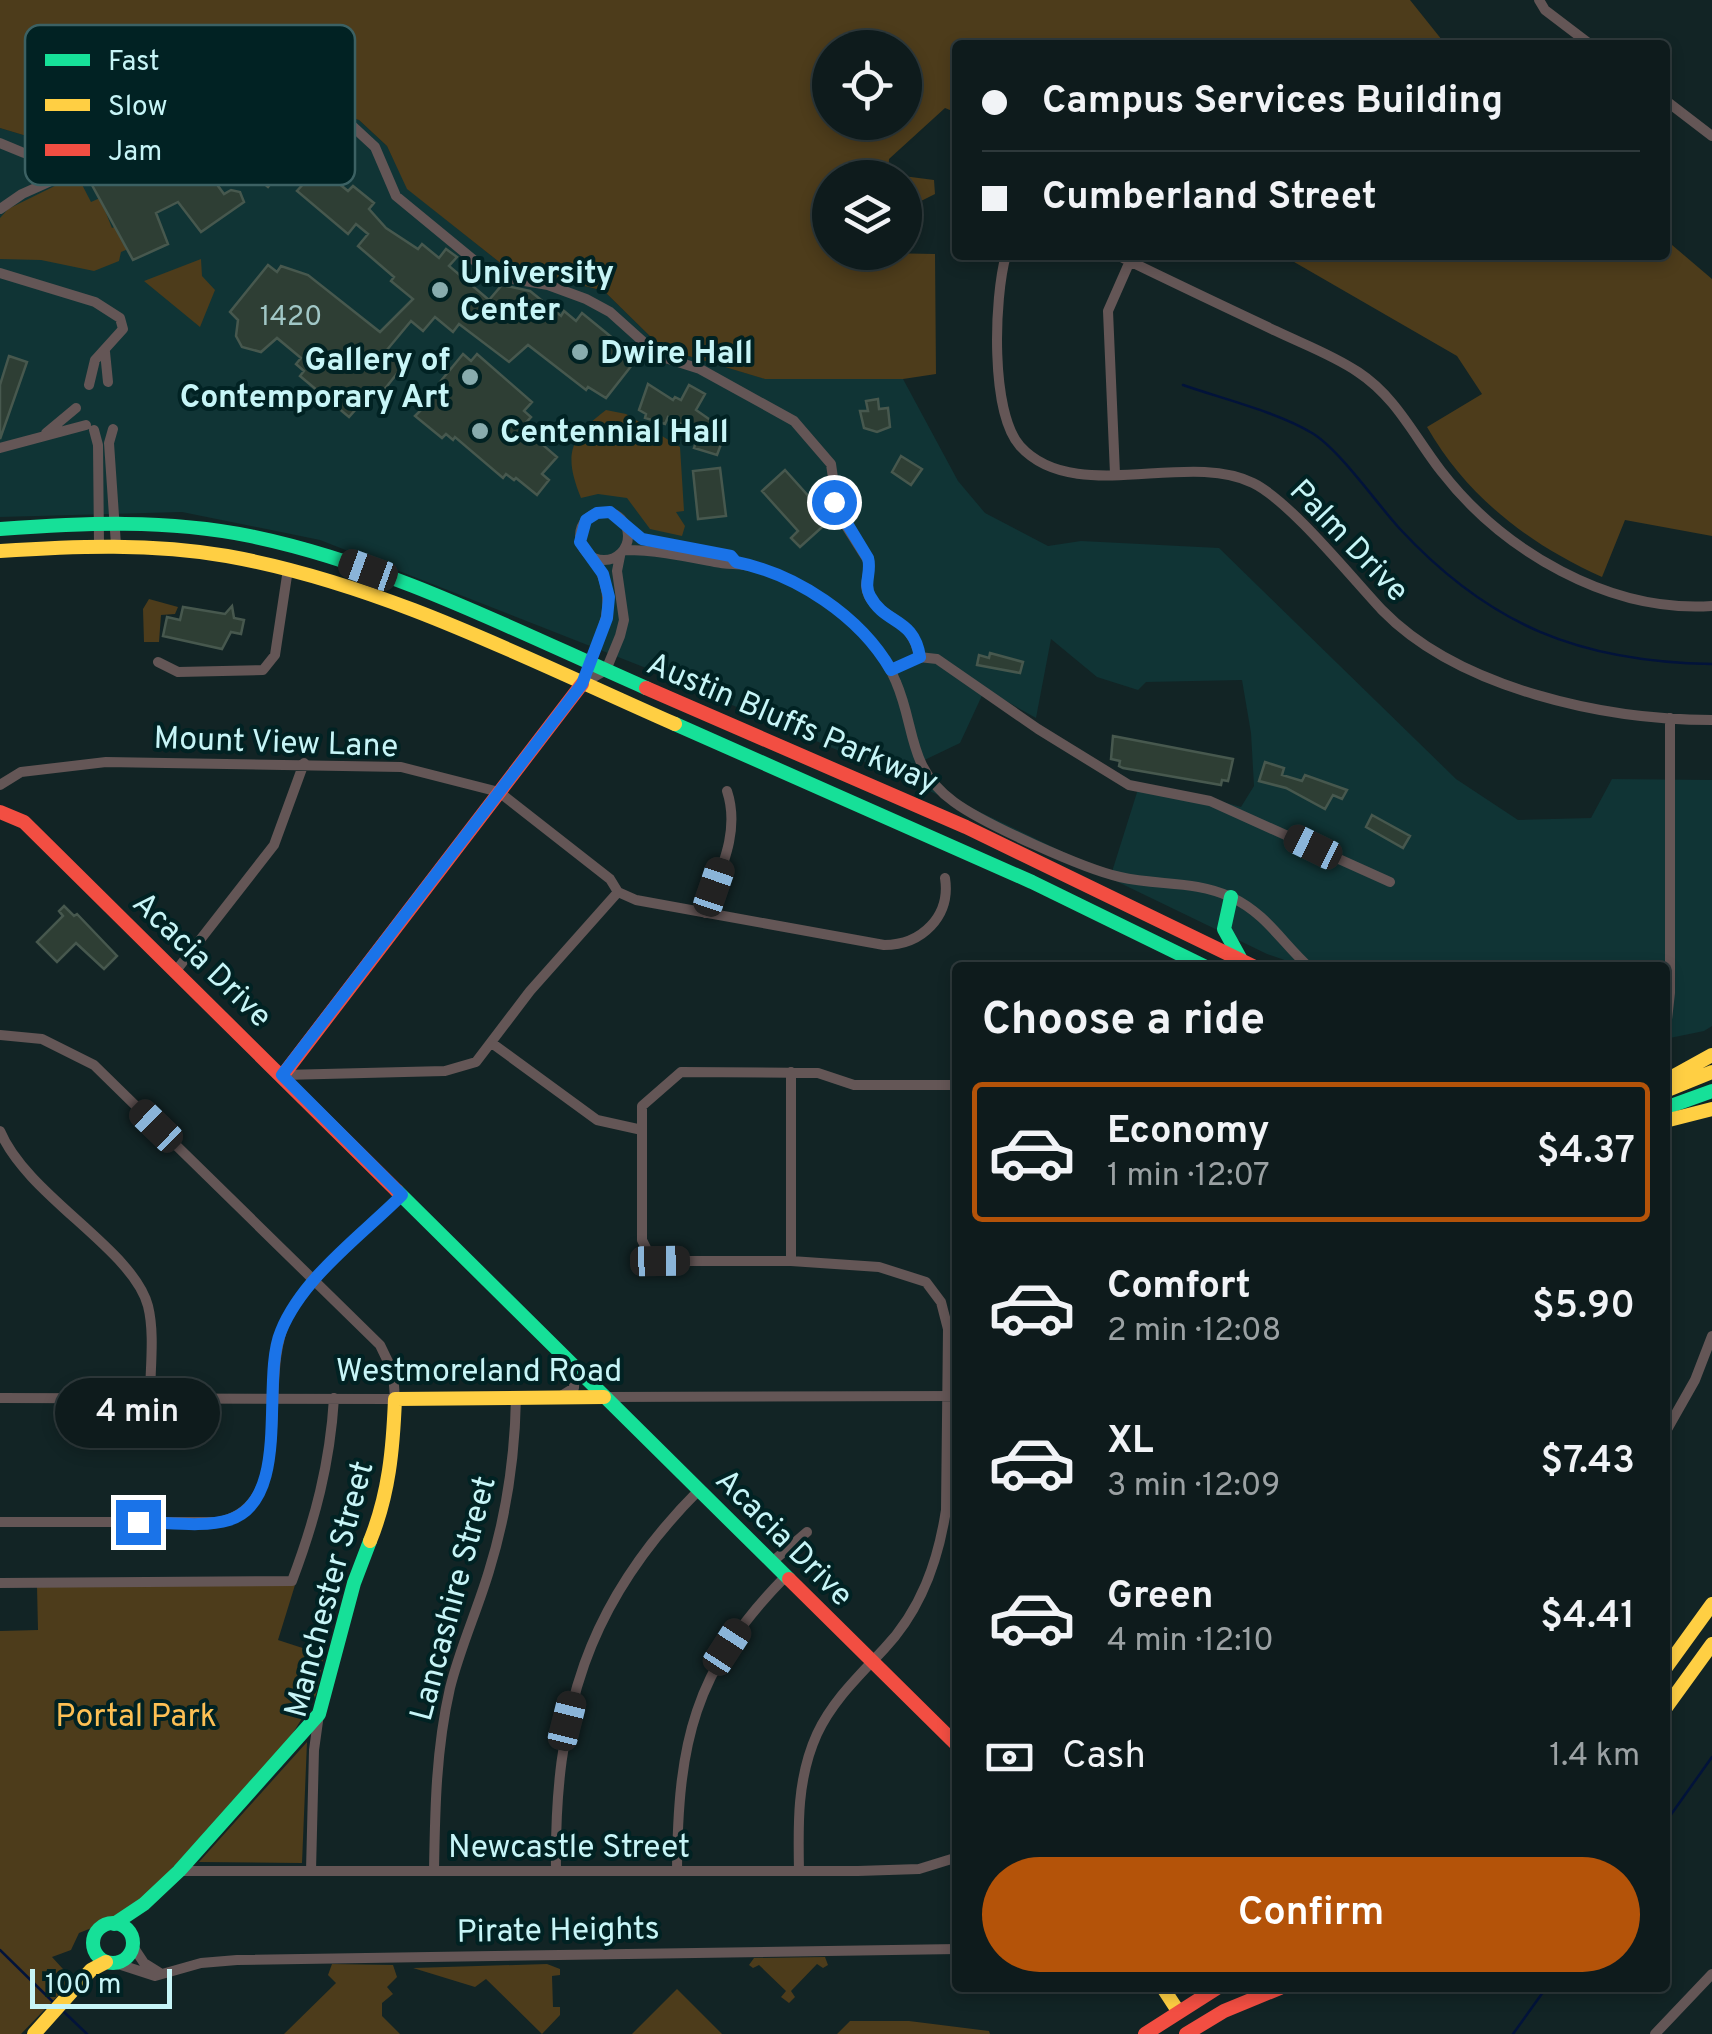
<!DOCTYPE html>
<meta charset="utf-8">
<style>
body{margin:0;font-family:Overpass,sans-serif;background:#172425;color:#f1f3f6;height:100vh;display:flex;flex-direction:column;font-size:38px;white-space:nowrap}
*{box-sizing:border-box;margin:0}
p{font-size:32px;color:#9ba1a3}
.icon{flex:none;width:55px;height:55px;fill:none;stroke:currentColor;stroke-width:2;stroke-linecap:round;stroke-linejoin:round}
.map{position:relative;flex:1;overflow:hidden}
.side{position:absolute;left:952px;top:962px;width:718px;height:1030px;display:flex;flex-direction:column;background:#0e1b1c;border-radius:10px;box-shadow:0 5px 15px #0003,0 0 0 2px #2e393b}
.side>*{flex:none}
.banner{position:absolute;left:952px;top:40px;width:718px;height:220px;border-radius:10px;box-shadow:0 5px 15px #0003,0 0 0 2px #2e393b;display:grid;align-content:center;height:220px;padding:0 30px;background:#0e1b1c}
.tools{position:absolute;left:812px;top:30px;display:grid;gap:20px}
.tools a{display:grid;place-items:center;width:110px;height:110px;border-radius:50%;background:#0e1b1c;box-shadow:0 5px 15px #0003,0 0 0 2px #2e393b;font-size:50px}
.scale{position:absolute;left:30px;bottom:25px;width:142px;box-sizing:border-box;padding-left:10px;border:5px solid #c7f5f7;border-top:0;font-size:28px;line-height:35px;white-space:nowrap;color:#c7f5f7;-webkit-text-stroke:8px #012223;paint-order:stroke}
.end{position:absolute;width:45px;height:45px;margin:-22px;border:12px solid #1a73e8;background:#fff;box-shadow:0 0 0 5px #fff}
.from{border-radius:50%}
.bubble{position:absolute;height:70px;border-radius:35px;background:#0e1b1c;box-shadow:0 5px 15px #0003,0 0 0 2px #2e393b;font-size:32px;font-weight:600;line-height:70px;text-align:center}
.car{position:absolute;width:30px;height:60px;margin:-30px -15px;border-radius:12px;box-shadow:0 0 8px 2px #0007;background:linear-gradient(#222 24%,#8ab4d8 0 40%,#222 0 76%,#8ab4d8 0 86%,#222 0)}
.banner b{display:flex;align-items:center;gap:35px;height:95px;font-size:38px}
.banner b+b{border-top:2px solid #2e393b}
.banner i{width:25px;height:25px;background:#f1f3f6}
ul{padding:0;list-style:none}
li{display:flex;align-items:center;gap:30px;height:140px;margin:0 20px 15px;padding:0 10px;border:5px solid transparent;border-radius:10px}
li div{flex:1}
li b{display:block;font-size:38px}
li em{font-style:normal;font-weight:600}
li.on{border-color:#b45309}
li>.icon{width:90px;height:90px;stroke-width:1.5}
h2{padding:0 30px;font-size:45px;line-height:120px}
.pay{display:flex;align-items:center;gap:25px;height:110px;padding:0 30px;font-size:38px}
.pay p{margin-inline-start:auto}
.button{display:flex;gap:20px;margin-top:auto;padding:20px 30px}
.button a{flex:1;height:115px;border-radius:60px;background:#b45309;color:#fff;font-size:40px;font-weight:600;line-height:115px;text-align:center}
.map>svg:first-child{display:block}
</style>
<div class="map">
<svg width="1712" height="2034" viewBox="0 0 1712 2034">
<rect width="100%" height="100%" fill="#122425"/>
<path fill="#103435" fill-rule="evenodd" d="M220,79L359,120L387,146L408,189L503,265L604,291L662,348L766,379H903L958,481L985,513L1048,546L1081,541L1219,548L1456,779L1518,820L1591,818L1612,779L1712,780V1026L1704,1031L1665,1039V968L1305,967L1267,954L909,781L646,668L320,540L182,512L0,517V128L50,143ZM1051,639L1097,677L1138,690L1146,682L1242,680L1251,733L1254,786L1241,807L1186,792L1139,786L1111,875L905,776L912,766L960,743L985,689L1036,718Z"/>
<path fill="#4d3c1b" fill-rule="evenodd" d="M0,0H1410L1446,45H958L957,113L945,108L889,159L888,174L934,180L935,194L905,209V178H830V252L935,254L936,374L903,379H765L662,348L604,291L503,265L407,189L387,146L359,120L220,79L50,143L0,128ZM830,48H905V122H830Z
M77,175L91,202L100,198L112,228L117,226L128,249L121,252L119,261L94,271L41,260L0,259V218L8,209Z
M1665,239L1712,279V536L1625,520L1602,577C1529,544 1467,497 1427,427L1482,394L1457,356L1282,255H1665Z
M201,259L202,276L215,290L200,327L144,281Z
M606,410L626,414L680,447L684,511L676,512L685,526L682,536L650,529L627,498L598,494L581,498C563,454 570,437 606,410Z
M149,599L178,607L175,614L161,615L159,642H144L143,609Z
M295,1585L278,1640L324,1655L316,1695L287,1743L153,1889L119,1917L79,1933L71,1950L52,1957L73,1980L21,2034H0V1631L38,1630L37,1586Z
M307,1742L302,1863L199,1862Z
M825,1957L828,1965L823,1968L817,1964L791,1991L795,1997L789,2003L781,1997L786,1991L759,1965L753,1968L749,1965L754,1958Z
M332,1964L393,1965L397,1977L387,1987L393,1994L382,2003V2016L400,2034H284L336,1983L328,1975Z
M547,1964L560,1969V1975L552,1976L553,2007H560V2015L542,2034L486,1979L475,1987L413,1968Z
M677,1989L722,2034H632Z
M850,2021H909L989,2031L990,2034H837Z"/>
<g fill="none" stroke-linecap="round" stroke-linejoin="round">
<path stroke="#02133a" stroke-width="2.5" d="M1183,385C1223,399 1277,412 1312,433C1339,449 1377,504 1400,529C1490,626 1581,662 1712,664
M1665,1823L1712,1757
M0,1950L53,2002
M63,2011L87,2034
M1513,2034L1546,1988"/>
</g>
<path fill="#2e3e34" stroke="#47584e" stroke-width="2.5" d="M232,107L279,146L289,134L322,162L329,154L343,166L332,178L348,191L353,186L374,203L369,209L386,228L418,249L422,244L439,258L446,249L457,257L449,266L489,300L502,285L530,291L561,316L564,311L576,321L582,313L626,349L620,356L632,365L606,398L588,387L586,390L528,345L509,362L459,324L453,332L435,317L423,331L411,321L386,351L403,366L380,395L373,390L349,417L300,376L304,371L296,364L301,358L277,338L261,352L242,347L236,336L238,320L230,312L268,265L277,272L281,266L308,275L380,332L413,299L391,281L394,277L358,246L368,234L356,224L348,234L297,191L306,181L286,165L268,187L218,145L227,133L219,126L220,121Z
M177,130L224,194L231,190L240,192L244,202L201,232L178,202L156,213L168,244L133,260L92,185L140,162Z
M463,354L471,361L477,354L532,402L524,411L531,417L522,427L557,457L542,474L549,480L537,495L516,478L514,480L506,474L503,478L455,437L453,440L446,434L442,438L415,416L445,386L440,382Z
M9,356L27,362L0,439V385Z
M648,384L673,400L675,397L681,400L689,385L705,394L696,410L726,431L717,455L694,448L696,442L690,439L695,431L668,417L665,424L645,418L646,414L639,410Z
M878,399L879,409L888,408L890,427L877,432L864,428L860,411H868L866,401Z
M901,456L922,469L911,485L892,472Z
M720,468L726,516L698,519L693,471Z
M785,470L830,520L800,547L791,538L798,531L762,491Z
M232,606L234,618L244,620L241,634L231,632L222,649L163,636L167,617L180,620L183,607L225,614Z
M990,653L1023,662L1020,673L977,665L979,655L989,658Z
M1113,736L1233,759L1229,777L1228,781L1222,780L1221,785L1123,768L1119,766L1120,761L1111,759Z
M1265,762L1284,768L1282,775L1302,781L1305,775L1347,790L1342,799L1333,795L1325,809L1286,788L1259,781Z
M1372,815L1410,836L1403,848L1366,827Z
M64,906L74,916L77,914L117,956L104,969L76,943L57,962L37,942L63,916L59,911Z"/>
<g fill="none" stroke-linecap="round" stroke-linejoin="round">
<path stroke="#645656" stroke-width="10" d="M1539,0L1545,10L1591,45
M1665,100L1712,136
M0,143L24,153L54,154L120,126L171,114L216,88L348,122L375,147L396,196L481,266L507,278L548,285L586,299L610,312L659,356L700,369L794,421L831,464L838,513L869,562C870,571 866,579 866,586C869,617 913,614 919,657
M957,186H958
M0,209L22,194L111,154L116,148L110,130
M1006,255C994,298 990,412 1020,446C1074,506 1187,450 1253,483C1290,501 1351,577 1382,610C1459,689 1605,720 1712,720
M1117,255C1170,281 1223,306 1276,331C1303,344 1333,355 1358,372C1396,397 1414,436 1441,471C1503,551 1609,613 1712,606
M0,273L95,302L120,318L123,329L95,360L89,385
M105,352L108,382
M113,429L109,443L116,545
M94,430L98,445L99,544
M46,433L76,408
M0,448L86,425
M1115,474L1108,311L1130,261
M580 536a24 24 0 1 1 48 0a24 24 0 1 1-48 0Z
M628,529L642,539L731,556L736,562
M625,550C656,550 684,556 715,562C730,565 743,563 759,568C812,584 875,630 896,682C916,728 907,768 954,802C984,824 1084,869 1120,877C1158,886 1194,880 1231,897C1267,914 1282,943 1310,968
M158,662L178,672L263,670L275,655L288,569
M891,670L919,657L937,659L1038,729L1129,785L1210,801L1390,882
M582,684L606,670L620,636L624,620L617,571L620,556
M582,684C597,633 623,612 595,559
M0,785L21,772L106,762L401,767L499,792L610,879L618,892L636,900L884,945C922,945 951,916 945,878
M705,913C719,873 741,833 727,791
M175,972L274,845L304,763
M0,1035L42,1039L94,1065L380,1345L393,1372L395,1399L0,1398
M1665,1037L1670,993V718
M493,1044L597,1120L642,1130
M283,1075L445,1071L476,1062L530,991L618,892
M0,1131C27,1196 133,1249 148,1306C155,1334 150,1369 150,1398
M791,1261V1072
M561,1396L574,1388L575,1367
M605,1397L958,1396
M1665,1433L1695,1380L1712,1336
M0,1522H218C300,1507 256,1375 287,1319C312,1271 364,1232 402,1195
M772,1562L807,1532
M0,1583L292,1581C315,1520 330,1464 334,1398
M179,1871H858L919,1869L958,1857
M311,1871L314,1750L319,1714
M434,1871C435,1809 436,1749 450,1688C460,1648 477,1611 489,1571C507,1513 515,1458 516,1397
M556,1871C554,1714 586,1603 699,1490
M677,1871C678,1743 693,1671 785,1577
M799,1871C798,1824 797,1778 817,1734C833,1700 859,1676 884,1649C921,1610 938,1562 946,1510L948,1329L941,1302L926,1282L879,1267L791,1261H660L651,1258L642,1240V1106L681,1072L818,1073L854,1085H958
M132,1945L144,1963L160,1973
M115,1963L155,1976L201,1963L237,1960L958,1949
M1655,2034L1712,1974"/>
<path stroke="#16e098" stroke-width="14" d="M0,529C84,523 166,519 250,536C387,564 518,632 646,688
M675,724L1032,882L1208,968
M1231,897L1224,929L1240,958
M1665,1108L1712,1091
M397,1191L789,1579
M93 1943a20 20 0 1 1 40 0a20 20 0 1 1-40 0Z
M114,1924L144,1904L179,1871L319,1714L354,1583L370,1541"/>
<path stroke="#ffcf43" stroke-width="14" d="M0,551C76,546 152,543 227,556C384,584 531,661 675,724
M1665,1081L1712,1055
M1665,1091L1712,1072
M1665,1121L1712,1109
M370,1541C389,1494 393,1449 395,1399L604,1397
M1665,1669L1712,1604
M1665,1709L1712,1644
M1163,1988L1178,2011
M34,2034L91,1970L106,1962"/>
<path stroke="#f24e42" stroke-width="14" d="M646,688L966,827L1257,968
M0,812L24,822L397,1191
M283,1075L582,684
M789,1579L958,1746
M1145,2034L1217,1988
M1186,2034L1224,2011L1280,1988"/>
</g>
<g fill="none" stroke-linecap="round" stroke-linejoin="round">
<path stroke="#1a73e8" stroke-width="12" d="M138,1522C166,1522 203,1528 229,1520C293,1500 260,1380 281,1331C303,1277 362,1235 402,1195L282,1075L582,684L607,618L609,597L603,574L580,542L586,520L597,513L610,512L642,539L731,556L736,562C796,574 860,616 891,670L920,657C914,617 885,625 870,596C863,583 872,572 868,558L834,502"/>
</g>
<g fill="#88acae" stroke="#012223" stroke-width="4">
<circle cx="440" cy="290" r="10"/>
<circle cx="580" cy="352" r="10"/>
<circle cx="470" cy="377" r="10"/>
<circle cx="480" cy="431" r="10"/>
</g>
<g text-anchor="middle" stroke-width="8" stroke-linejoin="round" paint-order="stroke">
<g font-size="28" fill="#a1c7c6">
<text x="291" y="325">1420</text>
</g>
<g font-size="32" font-weight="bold" fill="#c7f5f7" stroke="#012223" text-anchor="start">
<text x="460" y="283">University<tspan x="460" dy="37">Center</tspan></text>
<text x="600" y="363">Dwire Hall</text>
<text x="450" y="370" text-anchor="end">Gallery of<tspan x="450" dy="37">Contemporary Art</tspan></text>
<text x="500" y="442">Centennial Hall</text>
</g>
<g font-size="32" fill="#c7f5f7" stroke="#012223">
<text transform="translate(1350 540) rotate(46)" y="11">Palm Drive</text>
<text transform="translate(793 722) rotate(23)" y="11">Austin Bluffs Parkway</text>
<text transform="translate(276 741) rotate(2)" y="11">Mount View Lane</text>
<text transform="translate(203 959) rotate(44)" y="11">Acacia Drive</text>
<text x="479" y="1381">Westmoreland Road</text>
<text transform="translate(785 1537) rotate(45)" y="11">Acacia Drive</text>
<text transform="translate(328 1589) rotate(-75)" y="11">Manchester Street</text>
<text transform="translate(452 1598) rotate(-75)" y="11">Lancashire Street</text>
<text x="569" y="1857">Newcastle Street</text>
<text transform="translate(558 1929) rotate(-1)" y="11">Pirate Heights</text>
</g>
<g font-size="32" fill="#fdc054" stroke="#012223">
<text x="136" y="1726">Portal Park</text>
</g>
</g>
<rect x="25" y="25" width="330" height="160" rx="15" fill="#012223" stroke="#3c6163" stroke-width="2.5"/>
<rect x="45" y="54" width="45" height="12" fill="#16e098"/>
<rect x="45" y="99" width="45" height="12" fill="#ffcf43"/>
<rect x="45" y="144" width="45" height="12" fill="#f24e42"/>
<g font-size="28" fill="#c7f5f7">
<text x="108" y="70">Fast</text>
<text x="108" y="115">Slow</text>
<text x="108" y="160">Jam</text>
</g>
</svg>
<div class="tools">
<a><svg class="icon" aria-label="locate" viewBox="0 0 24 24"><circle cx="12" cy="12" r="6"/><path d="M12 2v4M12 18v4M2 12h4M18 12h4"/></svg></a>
<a><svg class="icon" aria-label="layers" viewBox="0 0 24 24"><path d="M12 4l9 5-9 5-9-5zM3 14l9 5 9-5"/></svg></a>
</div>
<div class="scale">100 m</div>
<i class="end from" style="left:834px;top:502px"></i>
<i class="end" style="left:138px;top:1522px"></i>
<div class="bubble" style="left:55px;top:1378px;width:165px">4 min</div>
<i class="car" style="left:368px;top:570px;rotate:290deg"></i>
<i class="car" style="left:1313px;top:847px;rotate:296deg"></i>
<i class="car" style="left:714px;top:887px;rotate:19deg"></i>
<i class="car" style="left:156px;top:1126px;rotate:314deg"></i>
<i class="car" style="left:660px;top:1261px;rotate:89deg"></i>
<i class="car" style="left:727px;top:1647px;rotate:33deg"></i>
<i class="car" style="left:567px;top:1721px;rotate:14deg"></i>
<div class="banner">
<b><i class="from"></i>Campus Services Building</b>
<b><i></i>Cumberland Street</b>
</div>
<section class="side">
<h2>Choose a ride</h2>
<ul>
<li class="on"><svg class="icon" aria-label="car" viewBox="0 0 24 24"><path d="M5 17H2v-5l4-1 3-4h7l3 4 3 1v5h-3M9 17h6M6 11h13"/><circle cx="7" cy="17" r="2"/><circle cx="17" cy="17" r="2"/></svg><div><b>Economy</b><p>1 min · 12:07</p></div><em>$4.37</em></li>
<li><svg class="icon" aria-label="car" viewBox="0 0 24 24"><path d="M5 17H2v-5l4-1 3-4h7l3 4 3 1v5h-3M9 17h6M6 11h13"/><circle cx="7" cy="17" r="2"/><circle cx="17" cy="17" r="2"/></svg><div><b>Comfort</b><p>2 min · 12:08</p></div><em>$5.90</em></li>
<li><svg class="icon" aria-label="car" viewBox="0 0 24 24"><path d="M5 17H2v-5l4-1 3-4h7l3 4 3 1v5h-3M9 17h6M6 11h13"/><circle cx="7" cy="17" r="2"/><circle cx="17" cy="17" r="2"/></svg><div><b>XL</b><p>3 min · 12:09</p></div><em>$7.43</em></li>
<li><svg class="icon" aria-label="car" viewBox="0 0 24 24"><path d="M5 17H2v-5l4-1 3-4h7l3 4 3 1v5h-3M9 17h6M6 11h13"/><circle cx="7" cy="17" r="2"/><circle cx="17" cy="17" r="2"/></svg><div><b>Green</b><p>4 min · 12:10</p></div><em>$4.41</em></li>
</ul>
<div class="pay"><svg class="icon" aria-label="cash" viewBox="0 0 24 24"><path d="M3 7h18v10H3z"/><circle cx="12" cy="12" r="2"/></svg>Cash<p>1.4 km</p></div>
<div class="button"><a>Confirm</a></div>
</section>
</div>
